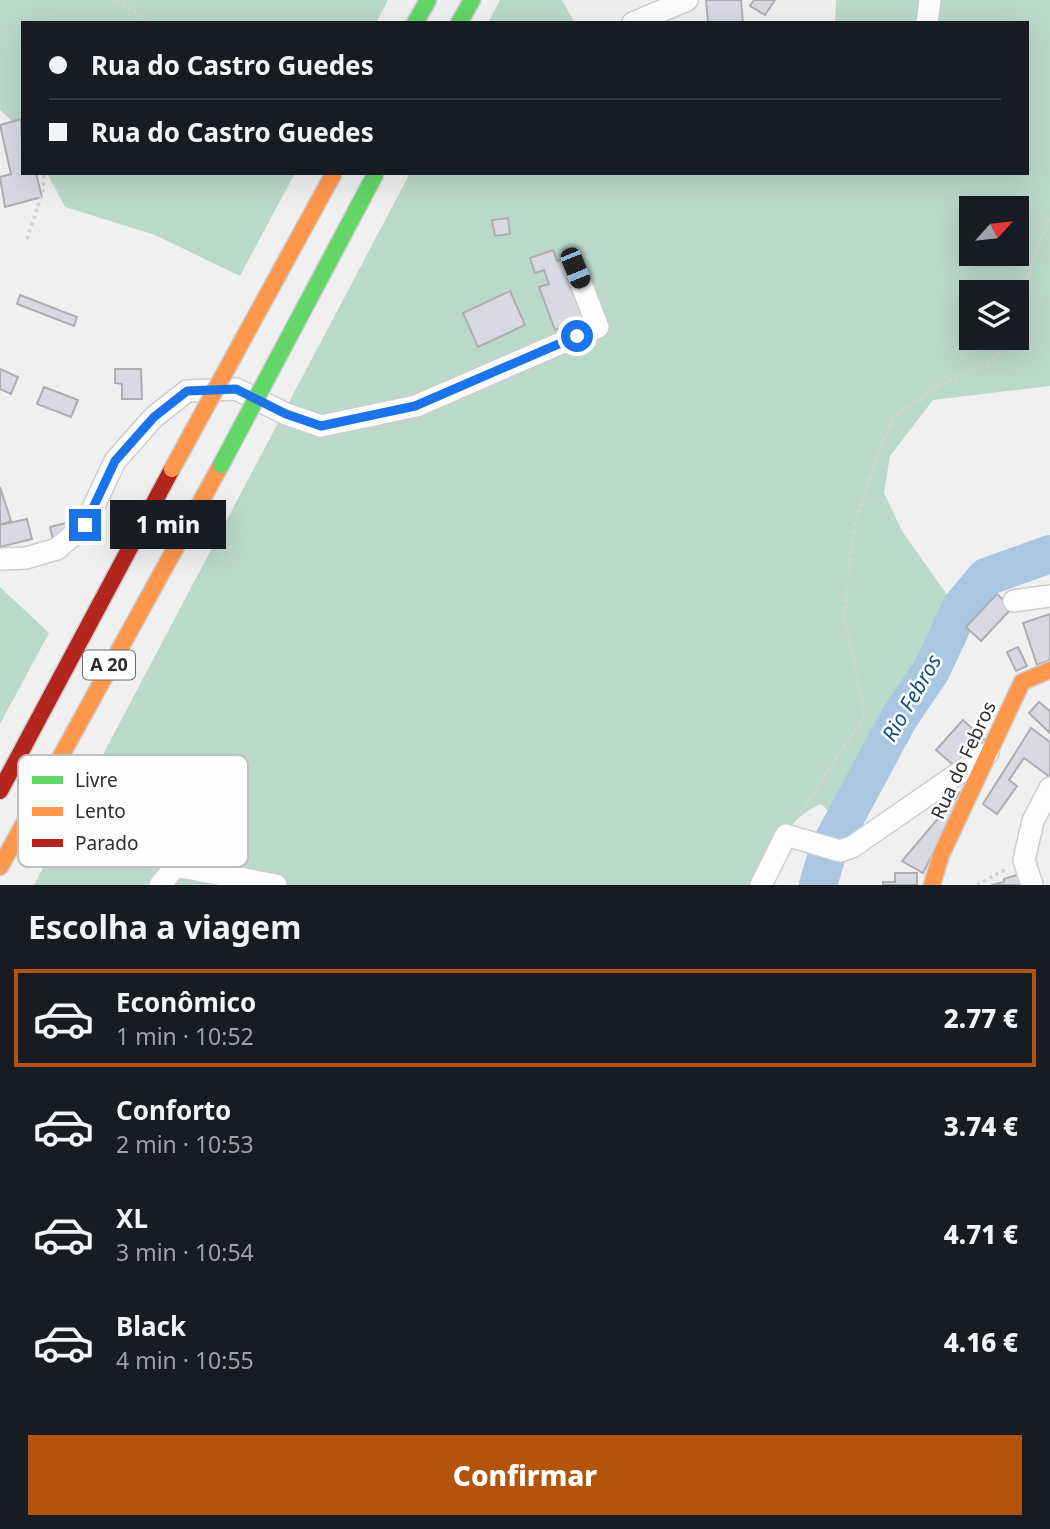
<!DOCTYPE html>
<html lang="pt">
<meta charset="utf-8">
<style>
body{margin:0;font-family:"Noto Sans",sans-serif;background:#242831;color:#f1f3f6;height:100vh;display:flex;flex-direction:column;font-size:26px;white-space:nowrap}
*{box-sizing:border-box;margin:0}
p{font-size:23px;color:#9ea1a6}
.icon{flex:none;width:38px;height:38px;fill:none;stroke:currentColor;stroke-width:2;stroke-linecap:round;stroke-linejoin:round}
.map{position:relative;height:885px;overflow:hidden}
.panel{display:flex;flex-direction:column;background:#171b24;flex:1}
.panel>*{flex:none}
.hud{position:absolute;left:21px;top:21px;width:1008px;height:154px;border-radius:0px;box-shadow:0 7px 28px #0002;display:grid;align-content:center;height:154px;padding:0 28px;background:#171b24}
.needle{width:46px;rotate:63deg}
.buttons{position:absolute;left:959px;top:196px;display:grid;gap:14px}
.buttons a{display:grid;place-items:center;width:70px;height:70px;border-radius:0px;background:#171b24;box-shadow:0 7px 28px #0002;font-size:35px}
.end{position:absolute;width:32px;height:32px;margin:-16px;border:9px solid #1a73e8;background:#fff;box-shadow:0 0 0 4px #fff}
.from{border-radius:50%}
.bubble{position:absolute;height:49px;border-radius:0px;background:#171b24;box-shadow:0 7px 28px #0002;font-size:23px;font-weight:800;line-height:49px;text-align:center}
.car{position:absolute;width:21px;height:42px;margin:-21px -10px;border-radius:9px;box-shadow:0 0 5px 2px #0007;background:linear-gradient(#222 24%,#8ab4d8 0 40%,#222 0 76%,#8ab4d8 0 86%,#222 0)}
.hud b{display:flex;align-items:center;gap:24px;height:66px;font-size:26px}
.hud b+b{border-top:2px solid #363941}
.hud i{width:18px;height:18px;background:#f1f3f6}
ul{padding:0;list-style:none}
li{display:flex;align-items:center;gap:21px;height:98px;margin:0 14px 10px;padding:0 14px;border:4px solid transparent;border-radius:0px}
li div{flex:1}
li b{display:block;font-size:26px}
li em{font-style:normal;font-weight:800}
li.selected{border-color:#b45309}
li>.icon{width:63px;height:63px;stroke-width:1.5}
h2{padding:0 28px;font-size:32px;line-height:84px}
.action{display:flex;gap:14px;margin-top:auto;padding:14px 28px}
.action a{flex:1;height:80px;border-radius:0px;background:#b45309;color:#fff;font-size:28px;font-weight:800;line-height:80px;text-align:center}
.map>svg:first-child{display:block}
</style>
<div class="map">
<svg width="1050" height="885" viewBox="0 0 1050 885">
<rect width="100%" height="100%" fill="#f0f0f1"/>
<path fill="#bbd9cb" fill-rule="evenodd" d="M0,0H388L376,23H23V131L0,110Z
M500,0H562L575,23H488Z
M836,0H1050V386L933,400L890,456L884,493L902,531L960,613L909,714L855,835L821,804C786,819 773,851 761,885H34L410,173H1027V23H835ZM971,208H1017V254H971ZM971,292H1017V338H971Z
M47,173H295L240,276L155,235L65,207Z
M0,587L49,633L0,724Z"/>
<g fill="none" stroke-linecap="round" stroke-linejoin="round">
<path stroke="#abc6e2" stroke-width="38" d="M818,885L829,848L899,718L931,671L961,607L986,577L1050,554"/>
</g>
<path fill="#d9d9e3" stroke="#aeaeaf" stroke-width="2" d="M706,0H741L743,23H708Z
M754,0H775L765,15L750,6Z
M21,119L23,173H36L42,197L5,207L0,177L11,174L0,125Z
M508,218L510,234L495,236L492,220Z
M553,250L557,261L566,258L587,318L555,330L539,287L549,284L544,270L535,273L530,258Z
M510,291L525,325L478,347L463,313Z
M20,295L77,317L74,326L17,304Z
M0,369L18,377L11,394L0,389Z
M115,369H141L142,399H122V384L115,383Z
M44,387L78,400L71,417L37,404Z
M0,487L11,521L0,525Z
M27,519L32,539L0,547V525Z
M66,523L69,536L53,540L50,527Z
M997,594L1012,608L981,641L966,627Z
M1050,614V660L1037,665L1023,623Z
M1018,647L1027,666L1016,671L1007,652Z
M1039,702L1050,711V733L1029,713Z
M963,720L987,742L960,771L936,750Z
M1031,728L1050,742V777L1024,758L1009,780L1017,786L997,814L983,804Z
M969,782L923,873L902,861Z
M895,873H917V885H883V882H895Z
M1020,874L1023,885H991L1004,882V879Z"/>
<g fill="none" stroke-linecap="round" stroke-linejoin="round">
<defs>
<path id="street" d="M633,23L687,0
M927,23L930,0
M0,559L26,558L57,549L85,525L115,461L154,417L187,391L236,389L286,414L321,426L416,406L598,327L575,268
M1014,601L1050,596
M160,885L176,866L276,885
M761,885L786,835L840,851L852,847L988,753
M1032,885L1024,860L1033,821L1050,788"/>
<path id="fast" d="M415,23L428,0
M459,23L472,0"/>
<path id="slow" d="M0,867L221,465
M932,885L941,855L1022,682L1050,670"/>
<path id="jam" d="M0,791L172,469"/>
</defs>
<use href="#street" stroke="#cdcdce" stroke-width="24"/>
<use href="#fast" stroke="#cdcdce" stroke-width="19"/>
<use href="#slow" stroke="#cdcdce" stroke-width="19"/>
<use href="#jam" stroke="#cdcdce" stroke-width="19"/>
<path stroke="#d3d3d4" stroke-width="3.5" stroke-dasharray="3.5 3.5" stroke-linecap="butt" d="M116,0L153,23
M27,239L43,191L44,173
M1017,307L1050,215
M797,818L865,715L844,616L854,526L880,449L893,419L932,388L992,360L1010,338
M977,885L1006,869"/>
<use href="#street" stroke="#fdfdfd" stroke-width="21"/>
<use href="#fast" stroke="#63d668" stroke-width="16"/>
<use href="#slow" stroke="#ff974d" stroke-width="16"/>
<use href="#jam" stroke="#b3261e" stroke-width="16"/>
<defs>
<path id="fast-bridge" d="M221,465L376,173"/>
<path id="slow-bridge" d="M172,469L334,173"/>
</defs>
<use href="#fast-bridge" stroke="#cdcdce" stroke-width="19" stroke-linecap="butt"/>
<use href="#slow-bridge" stroke="#cdcdce" stroke-width="19" stroke-linecap="butt"/>
<use href="#fast-bridge" stroke="#63d668" stroke-width="16"/>
<use href="#slow-bridge" stroke="#ff974d" stroke-width="16"/>
</g>
<g fill="none" stroke-linecap="round" stroke-linejoin="round">
<path stroke="#1a73e8" stroke-width="9" d="M85,525L115,461L154,417L187,391L236,389L286,414L321,426L415,406L577,336"/>
</g>
<g text-anchor="middle" stroke-width="5" stroke-linejoin="round" paint-order="stroke">
<rect fill="#fdfeff" stroke="#6b6c6d" stroke-width="2" x="83" y="650.5" width="52" height="29" rx="5"/>
<g font-size="18" font-weight="bold" fill="#2d2d2e">
<text x="109" y="671">A 20</text>
</g>
<g font-size="19" fill="#2d2d2e" stroke="#fdfeff">
<text transform="translate(963 760) rotate(-65)" y="7">Rua do Febros</text>
</g>
<g font-size="21" font-style="italic" fill="#114c7d" stroke="#fdfeff">
<text transform="translate(912 698) rotate(-60)" y="7">Rio Febros</text>
</g>
</g>
<rect x="18" y="755" width="230" height="112" rx="10" fill="#fdfeff" stroke="#bfbfc0" stroke-width="2"/>
<rect x="32" y="776" width="31" height="8" fill="#63d668"/>
<rect x="32" y="807" width="31" height="9" fill="#ff974d"/>
<rect x="32" y="839" width="31" height="8" fill="#b3261e"/>
<g font-size="19" fill="#2d2d2e">
<text x="75" y="787">Livre</text>
<text x="75" y="818">Lento</text>
<text x="75" y="850">Parado</text>
</g>
</svg>
<div class="buttons">
<a><svg class="needle" viewBox="-14 -14 28 28"><path d="M0-13l5 13h-10z" fill="#e53935"/><path d="M0 13l5-13h-10z" fill="#9ea1a6"/></svg></a>
<a><svg class="icon" aria-label="layers" viewBox="0 0 24 24"><path d="M12 4l9 5-9 5-9-5zM3 14l9 5 9-5"/></svg></a>
</div>
<i class="end from" style="left:577px;top:336px"></i>
<i class="end" style="left:85px;top:525px"></i>
<div class="bubble" style="left:110px;top:500px;width:116px">1 min</div>
<i class="car" style="left:575px;top:268px;rotate:158deg"></i>
<div class="hud">
<b><i class="from"></i>Rua do Castro Guedes</b>
<b><i></i>Rua do Castro Guedes</b>
</div>
</div>
<section class="panel">
<h2>Escolha a viagem</h2>
<ul>
<li class="selected"><svg class="icon" aria-label="car" viewBox="0 0 24 24"><path d="M5 17H2v-5l4-1 3-4h7l3 4 3 1v5h-3M9 17h6M6 11h13"/><circle cx="7" cy="17" r="2"/><circle cx="17" cy="17" r="2"/></svg><div><b>Econômico</b><p>1 min · 10:52</p></div><em>2.77 €</em></li>
<li><svg class="icon" aria-label="car" viewBox="0 0 24 24"><path d="M5 17H2v-5l4-1 3-4h7l3 4 3 1v5h-3M9 17h6M6 11h13"/><circle cx="7" cy="17" r="2"/><circle cx="17" cy="17" r="2"/></svg><div><b>Conforto</b><p>2 min · 10:53</p></div><em>3.74 €</em></li>
<li><svg class="icon" aria-label="car" viewBox="0 0 24 24"><path d="M5 17H2v-5l4-1 3-4h7l3 4 3 1v5h-3M9 17h6M6 11h13"/><circle cx="7" cy="17" r="2"/><circle cx="17" cy="17" r="2"/></svg><div><b>XL</b><p>3 min · 10:54</p></div><em>4.71 €</em></li>
<li><svg class="icon" aria-label="car" viewBox="0 0 24 24"><path d="M5 17H2v-5l4-1 3-4h7l3 4 3 1v5h-3M9 17h6M6 11h13"/><circle cx="7" cy="17" r="2"/><circle cx="17" cy="17" r="2"/></svg><div><b>Black</b><p>4 min · 10:55</p></div><em>4.16 €</em></li>
</ul>
<div class="action"><a>Confirmar</a></div>
</section>
